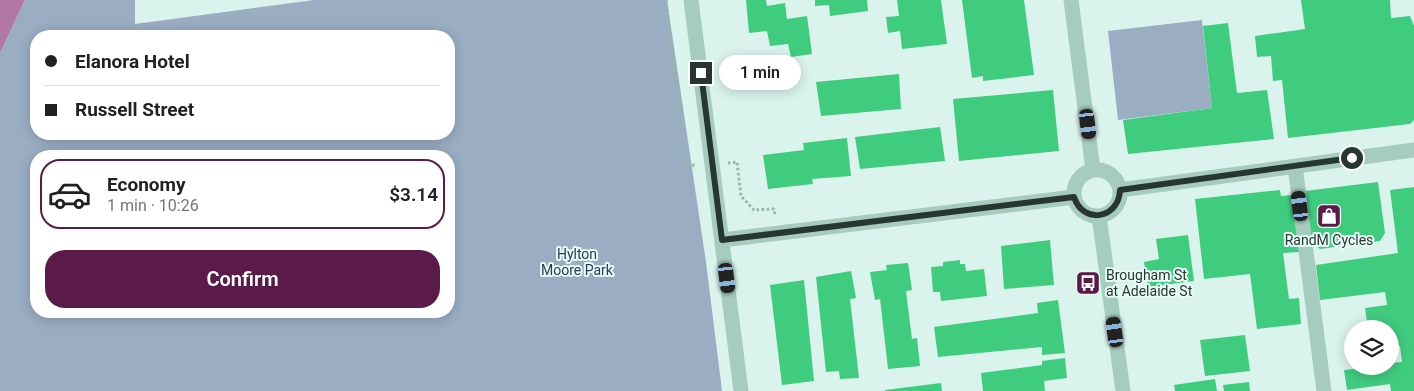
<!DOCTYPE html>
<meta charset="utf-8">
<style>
body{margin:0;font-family:Roboto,sans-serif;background:#f2f2f2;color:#202124;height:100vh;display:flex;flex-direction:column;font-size:19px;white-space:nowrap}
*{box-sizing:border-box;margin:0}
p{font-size:16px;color:#757577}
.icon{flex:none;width:28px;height:28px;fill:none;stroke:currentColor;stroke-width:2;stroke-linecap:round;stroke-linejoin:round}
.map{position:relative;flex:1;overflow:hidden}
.drawer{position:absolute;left:30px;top:150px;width:425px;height:168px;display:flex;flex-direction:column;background:#fff;border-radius:20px;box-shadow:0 2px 12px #0003}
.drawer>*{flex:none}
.hud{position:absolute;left:30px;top:30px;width:425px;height:110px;border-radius:20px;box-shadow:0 2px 12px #0003;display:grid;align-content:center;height:110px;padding:0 15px;background:#fff}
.tools{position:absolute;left:1344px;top:320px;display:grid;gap:10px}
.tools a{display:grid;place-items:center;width:55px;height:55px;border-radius:50%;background:#fff;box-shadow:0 2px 12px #0003;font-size:25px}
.end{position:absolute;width:22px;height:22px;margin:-11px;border:6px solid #273730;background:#fff;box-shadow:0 0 0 2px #fff}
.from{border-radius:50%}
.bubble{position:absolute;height:35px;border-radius:18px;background:#fff;box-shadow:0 2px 12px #0003;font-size:16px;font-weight:600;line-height:35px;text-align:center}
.car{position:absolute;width:15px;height:30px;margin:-15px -8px;border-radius:6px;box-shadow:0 0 4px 1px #0007;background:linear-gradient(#222 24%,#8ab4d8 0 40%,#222 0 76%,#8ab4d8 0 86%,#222 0)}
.hud b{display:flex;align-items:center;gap:18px;height:48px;font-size:19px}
.hud b+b{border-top:1px solid #e0e0e0}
.hud i{width:12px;height:12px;background:#202124}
ul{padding:9px 0 0;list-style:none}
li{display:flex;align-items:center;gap:15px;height:70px;margin:0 10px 8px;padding:0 5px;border:2px solid transparent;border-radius:20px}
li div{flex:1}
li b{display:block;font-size:19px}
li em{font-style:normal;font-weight:600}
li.active{border-color:#5b1b49}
li>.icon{width:45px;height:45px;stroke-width:1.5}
.cta{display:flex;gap:10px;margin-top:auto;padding:10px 15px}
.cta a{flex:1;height:58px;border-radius:20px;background:#5b1b49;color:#fff;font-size:20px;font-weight:600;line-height:58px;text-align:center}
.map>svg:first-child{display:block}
</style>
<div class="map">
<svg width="1414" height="391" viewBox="0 0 1414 391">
<rect width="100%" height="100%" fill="#dbf3ed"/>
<path fill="#9aadc3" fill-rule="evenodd" d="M25,0H135V24L314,0H667L706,262L722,391H0V53ZM36,36H449V134H36ZM36,156H449V311H36Z
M1202,20L1212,108L1118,120L1108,31Z"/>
<path fill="#b178a3" d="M0,0H25L0,53Z"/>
<path fill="#40cc7f" d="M746,0H766L767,6L785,3L787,19L807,16L812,54L791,57L788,44L770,46L767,31L749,33Z
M815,0H867L868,11L830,16L829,5L815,6Z
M897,0H941L947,44L902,49L900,31L888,33L886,17L899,16Z
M962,0H1024L1034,75L983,81V76L972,78Z
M1301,0H1390L1391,18L1410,16L1414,26V120L1410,124L1288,138L1282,80L1273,81L1271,56L1257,57L1255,36L1305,29Z
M1228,23L1237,93L1267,90L1274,139L1128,154L1123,120L1212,108L1203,26Z
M899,74L901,109L821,116L816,82Z
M1053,90L1059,151L959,161L953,99Z
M940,127L945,161L860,169L855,137Z
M847,138L851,176L812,179L813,184L768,189L763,155L804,150L803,143Z
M1378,182L1385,233L1380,241L1320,249L1312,243L1305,191Z
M1414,187V391H1391L1390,384L1347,390L1344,370L1390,366V363L1402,362L1400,346L1390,347V329H1368L1365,308L1387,305L1385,292L1320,300L1316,265L1398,253L1390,190Z
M1280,190L1281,196L1292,195L1300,252L1283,253L1289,299L1299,298L1301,324L1257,329L1250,274L1204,279L1195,199Z
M1188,235L1194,281L1148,287L1144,262L1159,259L1156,239Z
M1050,240L1054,285L1004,289L1001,246Z
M960,260V264H965L966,271L984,269L987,296L941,301L940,292H933L931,267L943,266V262Z
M908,263L912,290L906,291L912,339L917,338L920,366L888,369L880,299L875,300L870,272L887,270L886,265Z
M851,271L856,298L850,299L859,378L840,379L839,371L826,372L816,277Z
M804,280L814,381L782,385L770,285Z
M1058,300L1065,353L1042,355V347L938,357L934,327L1038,313L1037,303Z
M1245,335L1250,371L1205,376L1200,340Z
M1065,358L1067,378L1044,381L1045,391H983L981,373L1042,365V361Z
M1215,379L1217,391H1175L1174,385Z
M1249,382L1250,391H1224L1223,385Z
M941,383L942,391H885V390Z"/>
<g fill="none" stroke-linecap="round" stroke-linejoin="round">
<path stroke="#90b8a9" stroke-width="3" stroke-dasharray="2.5 2.5" stroke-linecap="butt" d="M666,0L684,166L695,165
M728,163L737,162L741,196L754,210L774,209L775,215"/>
<path stroke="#a6ccbf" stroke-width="15" d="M691,0L741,391
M1071,0L1093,170
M1295,166L1324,391
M1074 193a23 23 0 1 1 46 0a23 23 0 1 1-46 0Z
M1120,190L1414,150
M1099,216L1123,391
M722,240L1074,197"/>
</g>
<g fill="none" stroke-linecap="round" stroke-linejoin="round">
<path stroke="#273730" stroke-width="6" d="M701,73L722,240L1074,197C1083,225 1119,219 1120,190L1352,158"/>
</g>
<defs>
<symbol id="shop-square" viewBox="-11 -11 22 22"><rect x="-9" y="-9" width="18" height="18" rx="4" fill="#5b1b49" stroke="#e7faf6"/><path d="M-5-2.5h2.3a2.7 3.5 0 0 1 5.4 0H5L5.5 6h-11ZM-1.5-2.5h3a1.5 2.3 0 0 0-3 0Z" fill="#fff"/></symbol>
<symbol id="bus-square" viewBox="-11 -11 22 22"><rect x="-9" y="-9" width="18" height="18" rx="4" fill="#5b1b49" stroke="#e7faf6"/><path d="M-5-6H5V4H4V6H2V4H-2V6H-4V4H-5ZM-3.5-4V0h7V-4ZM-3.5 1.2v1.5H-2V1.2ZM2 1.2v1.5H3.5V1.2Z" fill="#fff"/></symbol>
</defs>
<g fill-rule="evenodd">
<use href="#shop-square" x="1315" y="202" width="28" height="28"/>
<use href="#bus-square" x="1074" y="269" width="28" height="28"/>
</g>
<g text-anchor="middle" stroke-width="4" stroke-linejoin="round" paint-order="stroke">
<g font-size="14" fill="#273730" stroke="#e7faf6">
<text x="1329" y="245">RandM Cycles</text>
<text x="1106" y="280" text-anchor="start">Brougham St<tspan x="1106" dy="16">at Adelaide St</tspan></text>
</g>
<g font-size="14" fill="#2a3d57" stroke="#e7faf6">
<text x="577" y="259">Hylton<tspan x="577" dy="16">Moore Park</tspan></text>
</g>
</g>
</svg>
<div class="tools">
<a><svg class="icon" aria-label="layers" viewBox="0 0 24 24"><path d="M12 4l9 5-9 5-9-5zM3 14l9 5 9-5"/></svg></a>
</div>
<i class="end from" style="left:1352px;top:158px"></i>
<i class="end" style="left:701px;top:73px"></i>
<div class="bubble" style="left:719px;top:55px;width:82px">1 min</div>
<i class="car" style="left:1088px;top:124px;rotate:173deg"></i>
<i class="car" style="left:1300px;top:206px;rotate:353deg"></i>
<i class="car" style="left:727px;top:278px;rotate:173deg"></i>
<i class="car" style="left:1115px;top:332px;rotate:352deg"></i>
<div class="hud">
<b><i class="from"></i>Elanora Hotel</b>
<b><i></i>Russell Street</b>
</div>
<section class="drawer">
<ul>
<li class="active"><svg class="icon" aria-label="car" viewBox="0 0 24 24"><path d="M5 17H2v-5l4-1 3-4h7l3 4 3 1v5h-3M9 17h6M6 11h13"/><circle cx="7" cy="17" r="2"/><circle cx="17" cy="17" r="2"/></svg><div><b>Economy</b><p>1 min · 10:26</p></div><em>$3.14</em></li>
</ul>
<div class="cta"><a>Confirm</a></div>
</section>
</div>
